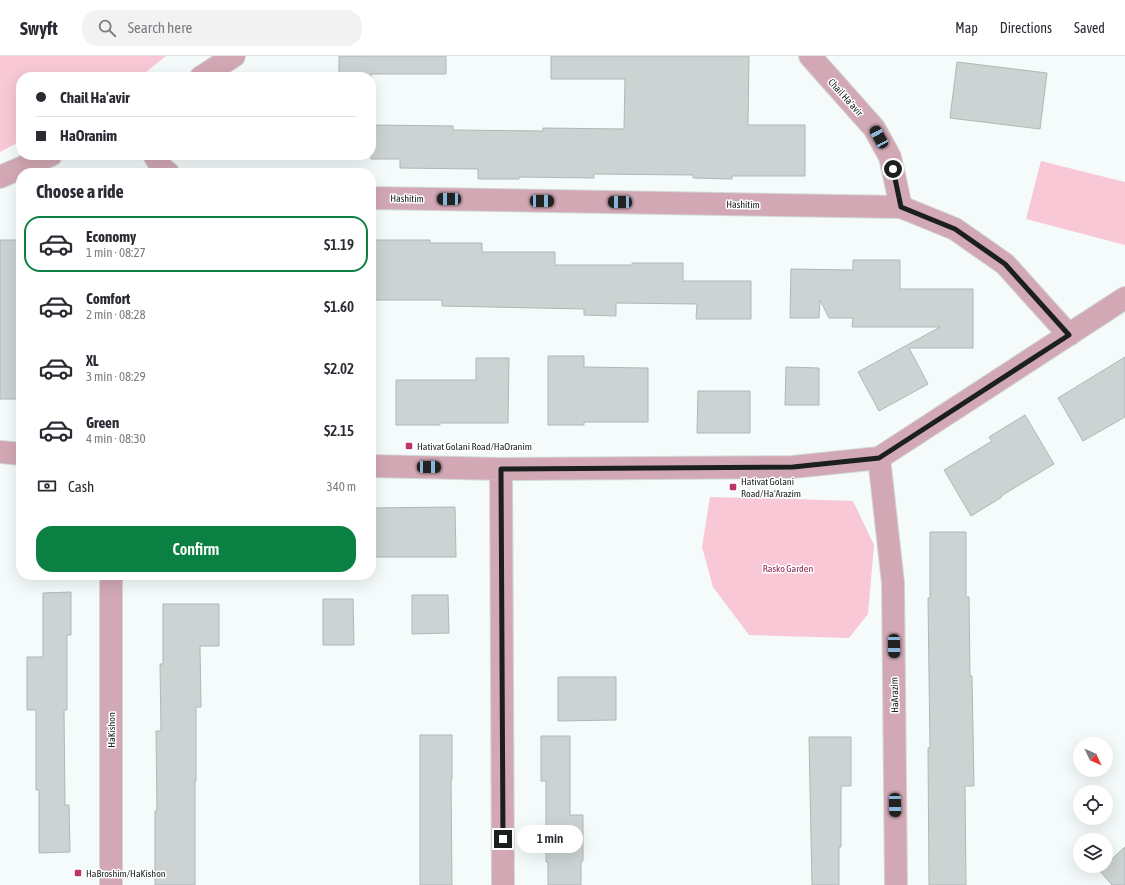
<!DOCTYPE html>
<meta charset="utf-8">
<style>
body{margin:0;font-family:"Asap Condensed",sans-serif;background:#f2f2f3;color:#2b2b33;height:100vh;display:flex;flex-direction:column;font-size:15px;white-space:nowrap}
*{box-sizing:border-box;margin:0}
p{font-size:13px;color:#7c7c81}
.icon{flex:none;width:22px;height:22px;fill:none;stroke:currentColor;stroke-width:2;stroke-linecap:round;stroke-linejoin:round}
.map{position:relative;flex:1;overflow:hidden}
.sheet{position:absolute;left:16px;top:112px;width:360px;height:412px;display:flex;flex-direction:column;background:#fff;border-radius:16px;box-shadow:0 4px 16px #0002}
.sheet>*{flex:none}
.banner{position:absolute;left:16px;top:16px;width:360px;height:88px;border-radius:16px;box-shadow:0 4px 16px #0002;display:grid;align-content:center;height:88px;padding:0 20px;background:#fff}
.needle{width:26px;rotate:134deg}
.tools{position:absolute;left:1073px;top:681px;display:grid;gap:8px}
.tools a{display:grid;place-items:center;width:40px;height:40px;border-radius:50%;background:#fff;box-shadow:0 4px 16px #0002;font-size:20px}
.end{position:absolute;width:18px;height:18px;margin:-9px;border:5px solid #1c1f1f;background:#fff;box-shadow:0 0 0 2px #fff}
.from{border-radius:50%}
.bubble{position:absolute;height:28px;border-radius:14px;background:#fff;box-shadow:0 4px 16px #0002;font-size:13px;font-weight:600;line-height:28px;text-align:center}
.car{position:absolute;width:12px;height:24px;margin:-12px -6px;border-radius:5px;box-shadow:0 0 3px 1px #0007;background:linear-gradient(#222 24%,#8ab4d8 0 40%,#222 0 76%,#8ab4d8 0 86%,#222 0)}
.banner b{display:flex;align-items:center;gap:14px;height:38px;font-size:15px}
.banner b+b{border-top:1px solid #e1e1e2}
.banner i{width:10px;height:10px;background:#2b2b33}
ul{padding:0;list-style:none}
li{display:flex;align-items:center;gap:12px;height:56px;margin:0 8px 6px;padding:0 12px;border:2px solid transparent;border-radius:16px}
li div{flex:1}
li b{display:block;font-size:15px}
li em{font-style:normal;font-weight:600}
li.current{border-color:#0b8043}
li>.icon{width:36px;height:36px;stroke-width:1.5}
h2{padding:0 20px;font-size:18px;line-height:48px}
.pay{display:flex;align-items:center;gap:10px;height:44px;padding:0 20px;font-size:15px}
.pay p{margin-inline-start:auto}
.cta{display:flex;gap:8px;margin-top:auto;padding:8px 20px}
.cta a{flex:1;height:46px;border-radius:16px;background:#0b8043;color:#fff;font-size:16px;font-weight:600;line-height:46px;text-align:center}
header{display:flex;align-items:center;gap:24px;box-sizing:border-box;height:56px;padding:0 20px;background:#fff;border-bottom:1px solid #e1e1e2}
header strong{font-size:19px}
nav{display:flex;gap:22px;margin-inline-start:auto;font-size:14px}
.search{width:280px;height:36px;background:#f2f2f3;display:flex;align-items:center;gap:10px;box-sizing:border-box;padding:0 14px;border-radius:16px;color:#7c7c81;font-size:15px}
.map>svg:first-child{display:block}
</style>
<header>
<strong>Swyft</strong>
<div class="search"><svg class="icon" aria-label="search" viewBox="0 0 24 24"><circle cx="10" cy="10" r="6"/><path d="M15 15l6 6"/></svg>Search here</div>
<nav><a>Map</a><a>Directions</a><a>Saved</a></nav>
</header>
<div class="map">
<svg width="1125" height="829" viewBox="0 0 1125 829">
<rect width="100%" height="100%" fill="#f4fbfa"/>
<path fill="#f8c8d6" d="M0,0H166L140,21H21V85L0,96Z
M1041,105L1125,126V189L1026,163Z
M710,441L794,443L853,445L874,489L868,558L849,582L749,579L713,531L702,491Z"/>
<path fill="#ccd3d2" stroke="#b0b7b6" d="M339,0H446V18H371V21H339Z
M551,0H749L748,69H805V120H732V123L693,122V119L594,118V122L519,121V123H478V113L400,112V103H371V69L453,70V74L543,75V72L624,73L625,23H551Z
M957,6L1047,17L1040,73L950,62Z
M0,184H18V343H0Z
M375,184H430V187H482V196H555V209H632V207H683V225H751V263H696L697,248L616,247V260L584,259V253L442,250V244H375Z
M853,204H900V233H973V292H909L928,328L879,355L858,316L940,271H852L853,262H829L820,244L819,262H790L791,213L853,214Z
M548,300H584V311L648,312V366H584V369H548Z
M1125,301V361L1083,385L1058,342Z
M476,302H509L508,367H440V369H396V324H476Z
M786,311L819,312V349H785Z
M698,335H750V377H697Z
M1025,359L1054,408L1001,440L1002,441L971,460L944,414L992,385L989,381Z
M455,451L456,501H371V452Z
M930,476H966V541H969L970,620H972L974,730H965L966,829H929L928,692H930L928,542H930Z
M71,536V579H67V654H64L65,749H69L70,796L39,797V734H36V654H27V601H43V537Z
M412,539H448L449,577L412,578Z
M323,543H353L354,589H323Z
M163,548H219V590H200L201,651H196V725H195V829H155V755H157L156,675H161L160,608H163Z
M558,621H616V664L558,665Z
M420,679H452V724H451L452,829H420Z
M541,680H570V759H583V805H581V829H548V806H546V725H541Z
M809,681H851V730H841V791H839V829H812Z
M1125,791V829H1112L1099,814L1104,810H1106V808Z"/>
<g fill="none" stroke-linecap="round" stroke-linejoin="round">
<defs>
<path id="minor" d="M810,0L874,72L890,101L901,151
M201,21L234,0
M154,99L162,112L168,117
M0,121L51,99
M371,142L901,151L955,173L1005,208L1069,279
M0,396L21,398
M879,402L893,527L896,829
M371,410L501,413L793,411L879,402L1125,242
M501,413L503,829
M111,519V829"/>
</defs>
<use href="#minor" stroke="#d1d8d7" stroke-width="24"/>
<use href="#minor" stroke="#d2a8b4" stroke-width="22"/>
</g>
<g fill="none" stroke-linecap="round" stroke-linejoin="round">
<path stroke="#1c1f1f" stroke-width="5" d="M503,783L501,413L793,411L879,402L1069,279L1005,208L955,173L901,151L893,113"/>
</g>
<g fill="#bd336e" stroke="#fff" stroke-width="1.5">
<rect x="405" y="386" width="8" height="8" rx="2"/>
<rect x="729" y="427" width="8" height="8" rx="2"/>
<rect x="74" y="813" width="8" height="8" rx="2"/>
</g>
<g text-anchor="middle" stroke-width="3" stroke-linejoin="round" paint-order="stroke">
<g font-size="10" fill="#1c1f1f" stroke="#fff">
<text transform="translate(846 41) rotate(48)" y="4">Chail Ha'avir</text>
<text transform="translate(407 142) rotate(1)" y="4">Hashitim</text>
<text transform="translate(743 148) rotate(1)" y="4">Hashitim</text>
<text transform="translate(894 639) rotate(-91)" y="4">HaArazim</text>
<text transform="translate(111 674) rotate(-90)" y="4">HaKishon</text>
</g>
<g font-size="10" fill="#1c1f1f" stroke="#fff" text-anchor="start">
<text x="417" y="394">Hativat Golani Road/HaOranim</text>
<text x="741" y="429">Hativat Golani<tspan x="741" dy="12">Road/Ha'Arazim</tspan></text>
<text x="86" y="821">HaBroshim/HaKishon</text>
</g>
<g font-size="10" fill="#8b234f" stroke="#fff">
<text x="788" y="516">Rasko Garden</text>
</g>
</g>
</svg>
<div class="tools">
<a><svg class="needle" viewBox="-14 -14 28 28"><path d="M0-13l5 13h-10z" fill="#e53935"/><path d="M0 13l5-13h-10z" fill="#7c7c81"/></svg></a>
<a><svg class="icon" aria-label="locate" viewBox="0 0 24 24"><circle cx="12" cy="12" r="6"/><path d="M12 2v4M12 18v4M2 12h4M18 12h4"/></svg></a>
<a><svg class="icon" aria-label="layers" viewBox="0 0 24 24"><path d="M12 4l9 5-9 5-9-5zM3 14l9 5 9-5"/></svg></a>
</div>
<i class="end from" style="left:893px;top:113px"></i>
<i class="end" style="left:503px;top:783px"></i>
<div class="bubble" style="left:517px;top:769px;width:66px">1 min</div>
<i class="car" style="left:879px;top:81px;rotate:331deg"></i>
<i class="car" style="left:449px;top:143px;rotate:271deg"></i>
<i class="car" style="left:542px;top:145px;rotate:91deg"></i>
<i class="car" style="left:620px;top:146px;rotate:271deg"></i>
<i class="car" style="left:429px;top:411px;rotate:91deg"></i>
<i class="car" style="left:894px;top:590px;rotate:179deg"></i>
<i class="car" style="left:895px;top:749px;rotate:179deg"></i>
<div class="banner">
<b><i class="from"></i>Chail Ha'avir</b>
<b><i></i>HaOranim</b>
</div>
<section class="sheet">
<h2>Choose a ride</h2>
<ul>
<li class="current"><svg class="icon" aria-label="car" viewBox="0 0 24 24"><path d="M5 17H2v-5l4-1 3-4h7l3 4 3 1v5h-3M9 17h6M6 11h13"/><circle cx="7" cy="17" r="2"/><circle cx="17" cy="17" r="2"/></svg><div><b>Economy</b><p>1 min · 08:27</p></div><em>$1.19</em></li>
<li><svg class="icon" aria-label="car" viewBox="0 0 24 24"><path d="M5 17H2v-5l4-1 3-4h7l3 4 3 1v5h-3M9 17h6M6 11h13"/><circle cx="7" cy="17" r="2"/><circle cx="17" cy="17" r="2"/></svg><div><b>Comfort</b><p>2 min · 08:28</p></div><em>$1.60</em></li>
<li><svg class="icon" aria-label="car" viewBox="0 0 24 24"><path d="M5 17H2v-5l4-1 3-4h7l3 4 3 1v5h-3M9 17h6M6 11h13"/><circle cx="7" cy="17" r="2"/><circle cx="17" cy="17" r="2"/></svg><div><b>XL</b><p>3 min · 08:29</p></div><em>$2.02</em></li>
<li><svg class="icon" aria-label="car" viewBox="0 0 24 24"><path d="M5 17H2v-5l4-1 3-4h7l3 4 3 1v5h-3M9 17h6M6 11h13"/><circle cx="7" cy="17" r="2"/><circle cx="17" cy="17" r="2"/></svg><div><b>Green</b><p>4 min · 08:30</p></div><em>$2.15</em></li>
</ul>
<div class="pay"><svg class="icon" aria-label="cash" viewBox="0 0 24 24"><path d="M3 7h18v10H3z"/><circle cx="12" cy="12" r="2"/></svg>Cash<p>340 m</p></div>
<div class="cta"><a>Confirm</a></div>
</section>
</div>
